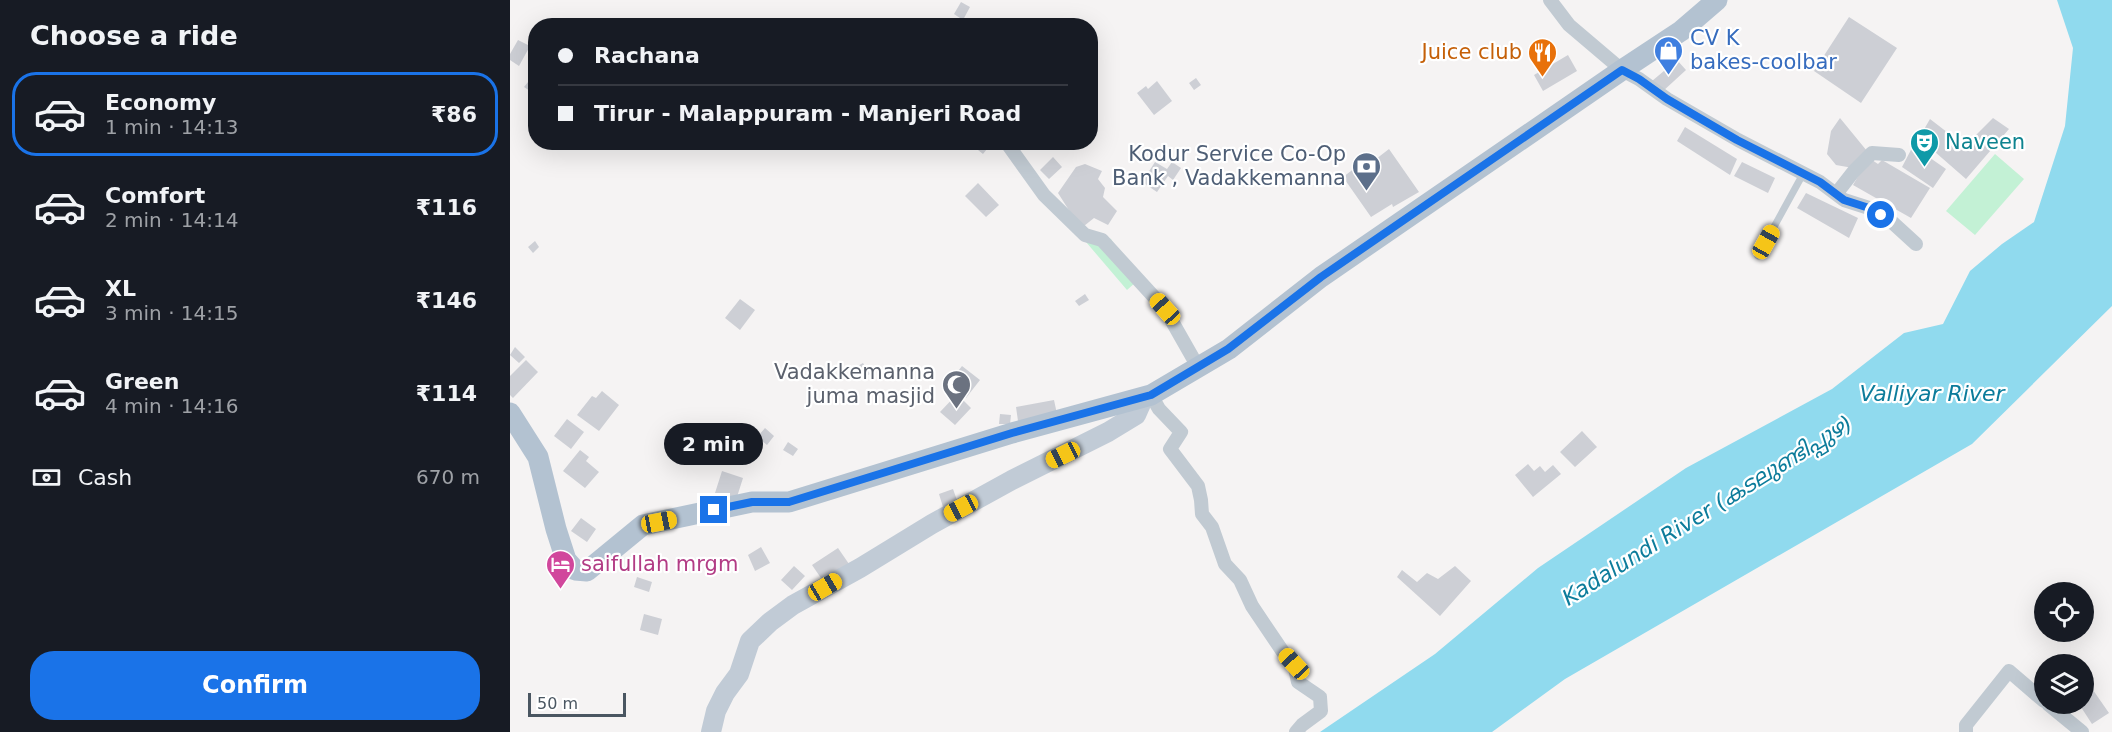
<!DOCTYPE html>
<meta charset="utf-8">
<style>
body{margin:0;font-family:"DejaVu Sans","Noto Sans Malayalam",sans-serif;background:#242831;color:#f1f3f6;height:100vh;display:flex;flex-direction:column;font-size:22px;white-space:nowrap}
*{box-sizing:border-box;margin:0}
p{font-size:20px;color:#9ea1a6}
.icon{flex:none;width:33px;height:33px;fill:none;stroke:currentColor;stroke-width:2;stroke-linecap:round;stroke-linejoin:round}
.map{position:relative;flex:1;overflow:hidden}
.side{display:flex;flex-direction:column;background:#171b24;width:510px}
.side>*{flex:none}
.banner{position:absolute;left:18px;top:18px;width:570px;height:132px;border-radius:24px;box-shadow:0 6px 24px #0002;display:grid;align-content:center;height:132px;padding:0 30px;background:#171b24}
.buttons{position:absolute;left:1524px;top:582px;display:grid;gap:12px}
.buttons a{display:grid;place-items:center;width:60px;height:60px;border-radius:50%;background:#171b24;box-shadow:0 6px 24px #0002;font-size:30px}
.scale{position:absolute;left:18px;bottom:15px;width:98px;box-sizing:border-box;padding-left:6px;border:3px solid #4a5661;border-top:0;font-size:16px;line-height:21px;white-space:nowrap;color:#4a5661;-webkit-text-stroke:4px #fff;paint-order:stroke}
.end{position:absolute;width:27px;height:27px;margin:-14px;border:8px solid #1a73e8;background:#fff;box-shadow:0 0 0 3px #fff}
.from{border-radius:50%}
.bubble{position:absolute;height:42px;border-radius:21px;background:#171b24;box-shadow:0 6px 24px #0002;font-size:20px;font-weight:700;line-height:42px;text-align:center}
.car{position:absolute;width:18px;height:36px;margin:-18px -9px;border-radius:8px;box-shadow:0 0 4px 2px #0007;background:linear-gradient(#f5c518 24%,#345 0 40%,#f5c518 0 76%,#345 0 86%,#f5c518 0)}
.banner b{display:flex;align-items:center;gap:21px;height:57px;font-size:22px}
.banner b+b{border-top:2px solid #363941}
.banner i{width:15px;height:15px;background:#f1f3f6}
ul{padding:0;list-style:none}
li{display:flex;align-items:center;gap:18px;height:84px;margin:0 12px 9px;padding:0 18px;border:3px solid transparent;border-radius:24px}
li div{flex:1}
li b{display:block;font-size:22px}
li em{font-style:normal;font-weight:700}
li.on{border-color:#1a73e8}
li>.icon{width:54px;height:54px;stroke-width:1.5}
h2{padding:0 30px;font-size:27px;line-height:72px}
.pay{display:flex;align-items:center;gap:15px;height:66px;padding:0 30px;font-size:22px}
.pay p{margin-inline-start:auto}
.cta{display:flex;gap:12px;margin-top:auto;padding:12px 30px}
.cta a{flex:1;height:69px;border-radius:24px;background:#1a73e8;color:#fff;font-size:24px;font-weight:700;line-height:69px;text-align:center}
main{display:flex;flex:1;min-height:0}
.map>svg:first-child{display:block}
</style>
<main>
<section class="side">
<h2>Choose a ride</h2>
<ul>
<li class="on"><svg class="icon" aria-label="car" viewBox="0 0 24 24"><path d="M5 17H2v-5l4-1 3-4h7l3 4 3 1v5h-3M9 17h6M6 11h13"/><circle cx="7" cy="17" r="2"/><circle cx="17" cy="17" r="2"/></svg><div><b>Economy</b><p>1 min · 14:13</p></div><em>₹86</em></li>
<li><svg class="icon" aria-label="car" viewBox="0 0 24 24"><path d="M5 17H2v-5l4-1 3-4h7l3 4 3 1v5h-3M9 17h6M6 11h13"/><circle cx="7" cy="17" r="2"/><circle cx="17" cy="17" r="2"/></svg><div><b>Comfort</b><p>2 min · 14:14</p></div><em>₹116</em></li>
<li><svg class="icon" aria-label="car" viewBox="0 0 24 24"><path d="M5 17H2v-5l4-1 3-4h7l3 4 3 1v5h-3M9 17h6M6 11h13"/><circle cx="7" cy="17" r="2"/><circle cx="17" cy="17" r="2"/></svg><div><b>XL</b><p>3 min · 14:15</p></div><em>₹146</em></li>
<li><svg class="icon" aria-label="car" viewBox="0 0 24 24"><path d="M5 17H2v-5l4-1 3-4h7l3 4 3 1v5h-3M9 17h6M6 11h13"/><circle cx="7" cy="17" r="2"/><circle cx="17" cy="17" r="2"/></svg><div><b>Green</b><p>4 min · 14:16</p></div><em>₹114</em></li>
</ul>
<div class="pay"><svg class="icon" aria-label="cash" viewBox="0 0 24 24"><path d="M3 7h18v10H3z"/><circle cx="12" cy="12" r="2"/></svg>Cash<p>670 m</p></div>
<div class="cta"><a>Confirm</a></div>
</section>
<div class="map">
<svg width="1602" height="732" viewBox="0 0 1602 732">
<rect width="100%" height="100%" fill="#f5f3f3"/>
<path fill="#c3f1d5" d="M1485,154L1514,179L1465,235L1436,211Z
M586,232L601,239L626,282L617,290L576,242Z"/>
<path fill="#90daee" d="M1547,0H1602V306L1462,444L1055,679L982,732H810L925,654L1028,568L1176,468L1322,389L1394,333L1433,324L1460,271L1492,244L1524,222L1555,126L1563,48Z"/>
<path fill="#cdcfd5" d="M451,2L460,7L453,20L444,14Z
M1339,17L1387,48L1351,103L1304,71Z
M8,40L20,46L9,66L0,60V54Z
M1058,55L1067,71L1033,91L1024,75Z
M1167,60L1176,70L1152,92L1142,81Z
M22,77L26,80V95L14,87Z
M686,78L691,85L684,90L679,83Z
M647,81L662,101L644,115L627,93L636,86L638,89Z
M1330,118L1357,151L1343,168L1326,165L1317,154L1321,131Z
M1483,118L1499,129L1456,179L1409,138L1420,119L1455,146Z
M1175,127L1227,159L1220,175L1167,141Z
M458,142H479L481,144L473,154Z
M1403,146L1436,169L1423,188L1392,167Z
M879,149L909,192L883,207L882,204L861,217L833,177L853,162L867,183L857,166Z
M543,157L552,167L539,179L530,170Z
M1359,158L1368,164L1372,160L1420,188L1401,218L1343,185Z
M645,162L657,169L662,162L671,168L663,180L658,176L647,192L632,182Z
M1232,162L1265,178L1258,193L1224,176Z
M575,164L592,171L588,179L595,188L593,197L607,211L598,225L584,218L574,226L562,215L548,193L566,167Z
M468,183L489,205L476,217L455,196Z
M1296,193L1348,218L1339,238L1287,208Z
M25,241L29,247L23,253L18,247Z
M575,294L579,300L569,306L565,301Z
M230,299L245,310L230,330L215,318Z
M5,347L15,357L9,363L0,355Z
M16,360L28,372L3,398L0,395V376Z
M353,363L360,374L351,379L344,368Z
M452,366L470,380L456,398L438,384Z
M92,391L109,405L89,431L67,415L82,396L86,398Z
M447,394L461,408L445,425L430,412Z
M544,400L547,414L508,421L506,407Z
M490,414L501,415L500,424H489Z
M57,419L74,432L61,449L44,436Z
M255,428L264,436L257,445L247,437Z
M1072,431L1087,447L1065,467L1050,452Z
M278,442L288,449L283,456L273,450Z
M70,450L79,457L76,461L89,472L75,488L53,471Z
M1018,464L1024,471L1030,466L1035,472L1043,465L1051,474L1023,497L1005,475Z
M212,471L233,478L226,500L205,493Z
M443,489L448,503L433,507L429,494Z
M71,518L86,529L77,542L61,531Z
M251,547L260,563L245,571L238,555Z
M328,548L339,564L313,581L302,565Z
M284,566L295,576L282,590L271,580Z
M945,566L961,581L930,616L887,577L892,570L907,582L917,573L928,579Z
M127,577L142,582L139,592L124,587Z
M134,614L152,619L148,635L130,630Z
M1583,690L1599,713L1582,724L1569,704H1574V696Z"/>
<g fill="none" stroke-linecap="round" stroke-linejoin="round">
<path stroke="#c1cad2" stroke-width="7" d="M1248,256L1293,174"/>
<path stroke="#c1cad2" stroke-width="14" d="M1040,0L1059,25L1112,70L1129,79L1157,99L1228,140L1310,182L1334,200L1359,208L1383,223L1406,244
M496,142L534,195L575,235L592,240L655,309L688,367
M1326,194L1344,171L1362,153L1389,155
M641,395L649,409L671,432L660,449L688,486L691,500L692,514L702,527L715,564L730,580L742,606L773,652L784,664L788,682L810,697L811,711L792,725L786,732
M1538,704L1572,732
M1456,732V725L1499,671L1534,701"/>
<path stroke="#c1cbd6" stroke-width="20" d="M201,732L206,711L215,693L229,674L240,641L260,622L283,605L350,568L422,524L502,480L598,432L626,415L634,397"/>
<path stroke="#b3c2d1" stroke-width="21" d="M0,413L28,457L46,529L56,560L65,570L77,571L133,525L242,502H279L502,433L641,395L719,349L811,277L1112,70L1171,31L1207,0"/>
</g>
<g fill="none" stroke-linecap="round" stroke-linejoin="round">
<path stroke="#1a73e8" stroke-width="8" d="M204,510L242,502H279L502,433L641,395L718,349L811,277L1112,70L1129,79L1157,99L1227,140L1310,182L1334,200L1359,208L1371,215"/>
</g>
<defs>
<symbol id="shop-pin" viewBox="-11 -11 22 30"><path d="M0 17L-7.5 6A9.5 9.5 0 1 1 7.5 6Z" fill="#3f7fe0" stroke="#fff"/><path d="M-5-2.5h2.3a2.7 3.5 0 0 1 5.4 0H5L5.5 6h-11ZM-1.5-2.5h3a1.5 2.3 0 0 0-3 0Z" fill="#fff"/></symbol>
<symbol id="restaurant-pin" viewBox="-11 -11 22 30"><path d="M0 17L-7.5 6A9.5 9.5 0 1 1 7.5 6Z" fill="#e8710a" stroke="#fff"/><path d="M-5-6h1v4h1v-4h1v4h1v-4h1v5L-1.5 .5V6h-2V.5L-5-1ZM5-6V6H3V1.5H1.5Q1.5-4 5-6Z" fill="#fff"/></symbol>
<symbol id="theatre-pin" viewBox="-11 -11 22 30"><path d="M0 17L-7.5 6A9.5 9.5 0 1 1 7.5 6Z" fill="#0f9aa8" stroke="#fff"/><path d="M-5-5.5Q0-4 5-5.5V0Q5 5 0 6Q-5 5-5 0ZM-3.3-2.5H-1v1.5H-3.3ZM1-2.5H3.3v1.5H1ZM-2.8 1Q0 5.5 2.8 1Z" fill="#fff"/></symbol>
<symbol id="bank-pin" viewBox="-11 -11 22 30"><path d="M0 17L-7.5 6A9.5 9.5 0 1 1 7.5 6Z" fill="#5c6f8a" stroke="#fff"/><path d="M-6-4H6V4H-6ZM0-2.3a2.3 2.3 0 1 0 0 4.6a2.3 2.3 0 1 0 0-4.6Z" fill="#fff"/></symbol>
<symbol id="mosque-pin" viewBox="-11 -11 22 30"><path d="M0 17L-7.5 6A9.5 9.5 0 1 1 7.5 6Z" fill="#6b7280" stroke="#fff"/><path d="M3.5-4.9A6 6 0 1 0 3.5 4.9A5 5 0 1 1 3.5-4.9Z" fill="#fff"/></symbol>
<symbol id="hotel-pin" viewBox="-11 -11 22 30"><path d="M0 17L-7.5 6A9.5 9.5 0 1 1 7.5 6Z" fill="#d1479c" stroke="#fff"/><path d="M-6-4.5h1.5V1H6V5H4.5V3h-9V5H-6ZM-4 0a1.8 1.8 0 1 1 3.6 0ZM.5 0V-2.5h3Q6-2.5 6 0Z" fill="#fff"/></symbol>
</defs>
<g fill-rule="evenodd">
<use href="#shop-pin" x="1142" y="34" width="33" height="45"/>
<use href="#restaurant-pin" x="1016" y="36" width="33" height="45"/>
<use href="#theatre-pin" x="1398" y="126" width="33" height="45"/>
<use href="#bank-pin" x="840" y="150" width="33" height="45"/>
<use href="#mosque-pin" x="430" y="368" width="33" height="45"/>
<use href="#hotel-pin" x="34" y="548" width="33" height="45"/>
</g>
<g text-anchor="middle" stroke-width="4.5" stroke-linejoin="round" paint-order="stroke">
<g font-size="21" fill="#366cbe" stroke="#fff" text-anchor="start">
<text x="1180" y="45">CV K<tspan x="1180" dy="24">bakes-coolbar</tspan></text>
</g>
<g font-size="21" fill="#c56008" stroke="#fff" text-anchor="end">
<text x="1012" y="59">Juice club</text>
</g>
<g font-size="21" fill="#0d838f" stroke="#fff" text-anchor="start">
<text x="1435" y="149">Naveen</text>
</g>
<g font-size="21" fill="#4e5e75" stroke="#fff" text-anchor="end">
<text x="836" y="161">Kodur Service Co-Op<tspan x="836" dy="24">Bank , Vadakkemanna</tspan></text>
</g>
<g font-size="21" fill="#5b616d" stroke="#fff" text-anchor="end">
<text x="425" y="379">Vadakkemanna<tspan x="425" dy="24">juma masjid</tspan></text>
</g>
<g font-size="21" fill="#b23c85" stroke="#fff" text-anchor="start">
<text x="71" y="571">saifullah mrgm</text>
</g>
<g font-size="22" font-style="italic" fill="#0c7c9b" stroke="#fff">
<text x="1422" y="401">Valliyar River</text>
<text transform="translate(1197 510) rotate(-32)" y="8">Kadalundi River (കടലുണ്ടിപ്പുഴ)</text>
</g>
</g>
</svg>
<div class="buttons">
<a><svg class="icon" aria-label="locate" viewBox="0 0 24 24"><circle cx="12" cy="12" r="6"/><path d="M12 2v4M12 18v4M2 12h4M18 12h4"/></svg></a>
<a><svg class="icon" aria-label="layers" viewBox="0 0 24 24"><path d="M12 4l9 5-9 5-9-5zM3 14l9 5 9-5"/></svg></a>
</div>
<div class="scale">50 m</div>
<i class="end from" style="left:1371px;top:215px"></i>
<i class="end" style="left:204px;top:510px"></i>
<div class="bubble" style="left:154px;top:423px;width:99px">2 min</div>
<i class="car" style="left:1256px;top:242px;rotate:29deg"></i>
<i class="car" style="left:655px;top:309px;rotate:318deg"></i>
<i class="car" style="left:553px;top:455px;rotate:244deg"></i>
<i class="car" style="left:451px;top:508px;rotate:242deg"></i>
<i class="car" style="left:149px;top:522px;rotate:79deg"></i>
<i class="car" style="left:315px;top:587px;rotate:60deg"></i>
<i class="car" style="left:784px;top:664px;rotate:317deg"></i>
<div class="banner">
<b><i class="from"></i>Rachana</b>
<b><i></i>Tirur - Malappuram - Manjeri Road</b>
</div>
</div>
</main>
